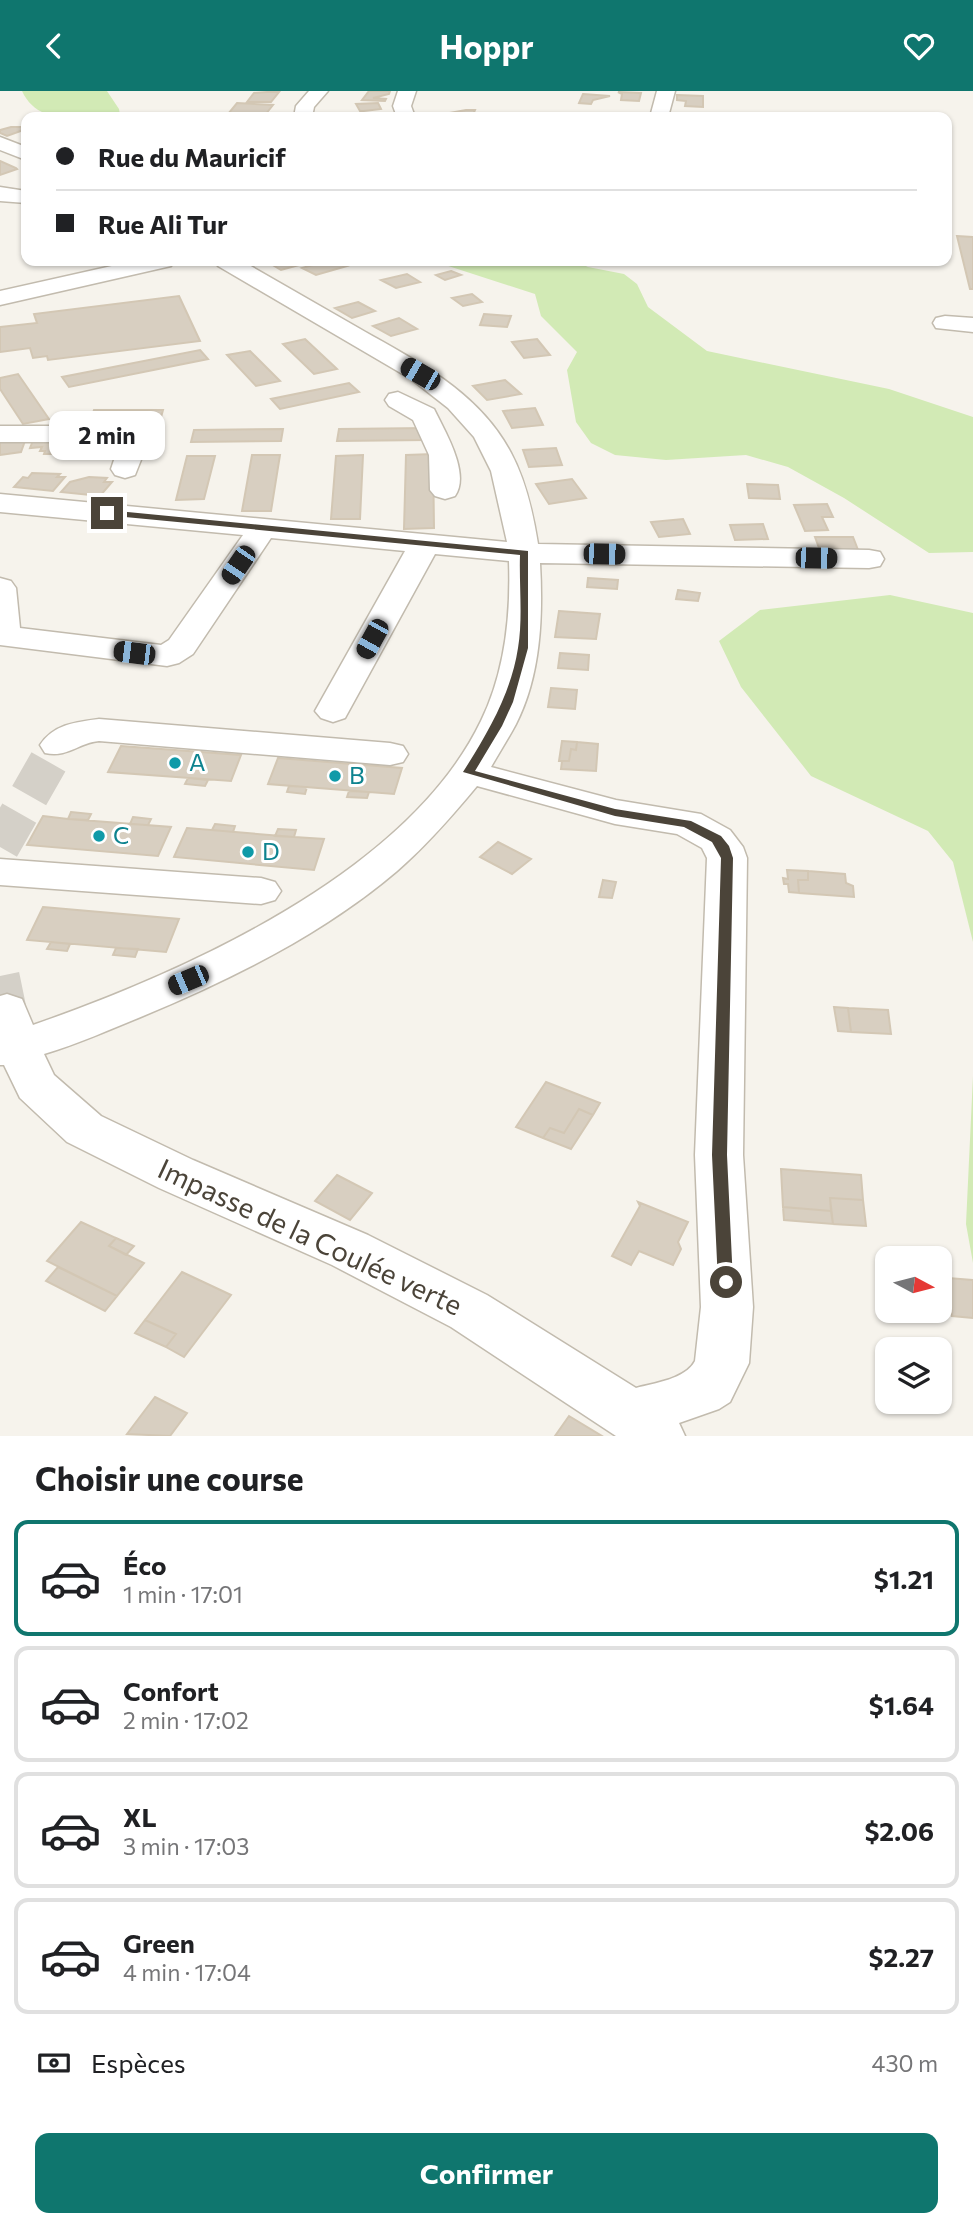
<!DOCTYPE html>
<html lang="fr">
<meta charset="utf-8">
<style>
body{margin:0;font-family:Commissioner,sans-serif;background:#f2f2f2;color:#202124;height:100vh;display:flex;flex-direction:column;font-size:26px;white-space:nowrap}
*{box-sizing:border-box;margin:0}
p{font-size:23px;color:#757577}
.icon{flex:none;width:38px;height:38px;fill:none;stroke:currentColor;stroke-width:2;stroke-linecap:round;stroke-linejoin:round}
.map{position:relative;height:1345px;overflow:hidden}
.side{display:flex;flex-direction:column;background:#fff;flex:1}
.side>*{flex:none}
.banner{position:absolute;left:21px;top:21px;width:931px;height:154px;border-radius:14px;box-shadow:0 2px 5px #0004;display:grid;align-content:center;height:154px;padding:0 35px;background:#fff}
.needle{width:46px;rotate:97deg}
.tools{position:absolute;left:875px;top:1155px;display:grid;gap:14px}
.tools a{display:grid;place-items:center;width:77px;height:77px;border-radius:14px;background:#fff;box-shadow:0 2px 5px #0004;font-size:35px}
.end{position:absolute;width:32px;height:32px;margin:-16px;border:9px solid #4b4439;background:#fff;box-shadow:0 0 0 4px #fff}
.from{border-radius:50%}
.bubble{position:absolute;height:49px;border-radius:14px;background:#fff;box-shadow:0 2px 5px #0004;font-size:23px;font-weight:700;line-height:49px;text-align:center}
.car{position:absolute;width:21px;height:42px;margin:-21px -10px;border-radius:9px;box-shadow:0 0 5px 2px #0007;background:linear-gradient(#222 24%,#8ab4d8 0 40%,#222 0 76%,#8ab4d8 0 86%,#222 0)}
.banner b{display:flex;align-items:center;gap:24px;height:66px;font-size:26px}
.banner b+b{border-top:2px solid #e0e0e0}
.banner i{width:18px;height:18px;background:#202124}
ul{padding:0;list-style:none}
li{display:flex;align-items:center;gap:21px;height:116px;margin:0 14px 10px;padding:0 21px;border:4px solid #e0e0e0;border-radius:14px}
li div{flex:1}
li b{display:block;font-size:26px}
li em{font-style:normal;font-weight:700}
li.current{border-color:#0f766e}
li>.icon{width:63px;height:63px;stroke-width:1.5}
h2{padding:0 35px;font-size:32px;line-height:84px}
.pay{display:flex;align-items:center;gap:18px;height:77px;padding:0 35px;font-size:26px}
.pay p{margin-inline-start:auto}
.primary-button{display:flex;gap:14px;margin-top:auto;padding:14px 35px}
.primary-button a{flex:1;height:80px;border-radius:14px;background:#0f766e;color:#fff;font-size:28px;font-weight:700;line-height:80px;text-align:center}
header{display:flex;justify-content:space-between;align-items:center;height:91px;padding:0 35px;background:#0f766e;color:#fff;font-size:32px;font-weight:700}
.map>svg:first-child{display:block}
</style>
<header><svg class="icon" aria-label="back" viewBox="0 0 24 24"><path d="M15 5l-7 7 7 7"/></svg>Hoppr<svg class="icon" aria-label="heart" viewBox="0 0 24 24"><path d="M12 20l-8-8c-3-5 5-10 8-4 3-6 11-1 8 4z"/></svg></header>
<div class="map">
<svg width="973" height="1345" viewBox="0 0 973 1345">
<rect width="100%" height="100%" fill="#f6f3ec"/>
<path fill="#d2eab5" d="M22,0H107L119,18L120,24L118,26C84,26 39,37 22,0Z
M433,170H575L588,176L624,183L637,193L648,216L707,260L889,298L973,326V461L929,462L844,407L788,376L746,364L666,369L615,364L591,352L576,331L567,279L577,261L541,225L535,203Z
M890,504L973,522V851L953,771L928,740L811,685L741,596L719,550L760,519Z
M973,985V1172L966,1133Z"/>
<path fill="#d8cfc1" stroke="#d3c7b4" stroke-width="2" d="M369,0H390L389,3L373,7L386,8L385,10L362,9Z
M267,1H279L271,11H247L254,2Z
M618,1L641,2L639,10L621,9L622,3Z
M583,3L610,5L593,9L591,13L579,12Z
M677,4L703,5V16L685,15L686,10L677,9Z
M237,12L273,14L265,24L228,23Z
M378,12L381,18L364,20H360L356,13Z
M466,19H475L472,26H448L450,22Z
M11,36H22L26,38L7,45L0,42V39Z
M0,70L16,77L17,78L0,84Z
M957,145L973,146V198H970Z
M266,170H297L303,173L281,179Z
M327,170H336L347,175L316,184L302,177Z
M451,180L461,184L445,189L436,184Z
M407,183L420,191L396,197L381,189Z
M472,203L482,211L463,215L452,207Z
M179,205L200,250L48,269L47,265L33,267L30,257L0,261V236L37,232L34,223Z
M358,211L375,220L352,227L335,217Z
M484,223L511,225L507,236L480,234Z
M399,227L417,238L391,245L373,235Z
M305,248L337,278L314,283L283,253Z
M537,248L550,264L524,267L512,251Z
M200,259L208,268L69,296L62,286Z
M250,260L280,290L256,295L227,264Z
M18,283L49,328L23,333L0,298V287Z
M505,289L521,303L487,309L473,295Z
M349,292L359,301L280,318L271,308Z
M535,317L543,334L512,337L503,320Z
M94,319H163L160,330L90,331Z
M427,337V349L337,350L339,338Z
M283,338L281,350L191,351L194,339Z
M128,345L125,355H118L116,359H107L106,362H89L90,360H83L85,355L72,356L75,346Z
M75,346L71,360H65L64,363H44L45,360H40L42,356L30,357L34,347Z
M26,347L21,361L0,364V348Z
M556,357L562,374L529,376L523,359Z
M433,363L434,437L404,438L406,364Z
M252,364H280L271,420H242Z
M363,364L360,428H331L336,365Z
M187,365H215L204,408L176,409Z
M32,382L60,383L57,386H65L53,400L14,396L23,386L28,387Z
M89,386L107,387L104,391H112L100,405L61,401L70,391Z
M572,388L586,407L549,413L536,393Z
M747,393L778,394L780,408L749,407Z
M827,413L833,426H822L828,439L805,440L794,414Z
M683,428L690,443L659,446L651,431Z
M763,433L768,448L735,449L730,434Z
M815,446H853L860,464L822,465Z
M588,487L618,489L617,498L587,496Z
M678,499L700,502L698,510L676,508Z
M559,520L600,523L596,548L555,546Z
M560,562L589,564L588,579L558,577Z
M551,597L577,599L575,618L548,616Z
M562,650L577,651L576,659L571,658L569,670H559Z
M577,651L598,653L596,680L561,678L562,670H569L571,658L576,659Z
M121,655L241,664L231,690L108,681Z
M278,667L402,677L394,703L268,693Z
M188,687L208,689L205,695L185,693Z
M289,695L307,696L305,703L287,701Z
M349,700L369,701L367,707L347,706Z
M71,721L91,723L88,729L68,728Z
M43,725L68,728L171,736L158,765L27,754Z
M133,726L151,728L148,734L130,733Z
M215,733L235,735L233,741L212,739Z
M187,737L294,746L324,748L314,779L174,766Z
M278,738L296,739L294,746L275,745Z
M498,751L531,768L512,783L480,766Z
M787,779L808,780V789H798L799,802L789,801L788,793H784L783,787L788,788Z
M808,780L845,783L846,792L853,795L854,806L799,802L798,789H808Z
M603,789L616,791L612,807L599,806Z
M43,816L179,828L166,861L27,849Z
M51,851L70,853L67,860L47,858Z
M116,857L138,858L135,866L113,864Z
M834,916L848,917L851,941L838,940Z
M848,917L888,919L891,943L851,941Z
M546,991L600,1012L593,1024L579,1018L564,1042L550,1037L543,1047L516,1036Z
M579,1018L593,1024L571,1058L543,1047L550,1037L564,1042Z
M781,1078L861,1084L863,1109L830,1107L831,1120L783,1116Z
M337,1084L372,1102L350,1129L315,1110Z
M830,1107L863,1109L866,1135L833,1133Z
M638,1111L688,1131L678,1151L681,1158L673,1174L639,1160L631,1174L612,1165L640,1115Z
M783,1116L831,1120L833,1133L784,1129Z
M81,1131L116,1147L109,1155L144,1172L117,1205L47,1170Z
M116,1147L134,1155L126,1164L109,1155Z
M58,1176L117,1205L105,1220L46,1190Z
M182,1181L231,1204L184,1266L166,1256L176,1243L145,1229Z
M948,1187L973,1189V1227L952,1225Z
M145,1229L176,1243L166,1256L135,1242Z
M155,1306L187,1322L170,1345L127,1343Z
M569,1325L602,1345H555Z"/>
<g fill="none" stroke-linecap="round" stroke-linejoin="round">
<path stroke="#d4d0c8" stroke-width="39" stroke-dasharray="39 20" stroke-linecap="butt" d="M0,756L58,654
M0,885L7,919"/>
<defs>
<path id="minor" d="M309,0H328L314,16L312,26H294L296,15Z
M398,0H416L411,15L415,26H397L393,15Z
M657,0H675L668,26H650Z
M0,46L26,56V69L0,59Z
M0,96L26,100V112L0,110Z
M134,170H174L171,175L0,214V200Z
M215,170H242C282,193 322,216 362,239C418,271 479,301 511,362C526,390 533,422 538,453L869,459L880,461L884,468L880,475L869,477L540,472C543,525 541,584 516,633C508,648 499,662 491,676L616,709L701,723L730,739L743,756L747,767L743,1064L753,1216L749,1272L730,1311L719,1318L679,1332L685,1345H616L451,1236L332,1174L159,1097L67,1051L20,1007L4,974H0V905L7,903L22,908L33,934C185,881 408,782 481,630C505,581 511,524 509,470L435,463L345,627L333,631L321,627L315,620L405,460L271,447L193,563L179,572L167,575L0,554V487L11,490L16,497L20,537L161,554L169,549L243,444L0,421V403L507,451L491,380L474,346L448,317L411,288L218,175ZM477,695L615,733L677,743L702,757L707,767L695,1064L701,1216L695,1270C686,1288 654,1292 636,1297L487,1204L368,1144L193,1069L101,1025L54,984L44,963C78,953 111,938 143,925C232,888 323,843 397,780C427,754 452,725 477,695Z
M945,225L973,227V241L936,237L933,232L936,227Z
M398,301L434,318L437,324C447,344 470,384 455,405L445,408L435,405L430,399L429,364L413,329L389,315L385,309L389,303Z
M0,335H133L143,337L150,346L135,384L125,387L115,384L111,378L120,351H0Z
M99,628L390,652L403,655L408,663L403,671L390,674L99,650C78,652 68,667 45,662L40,654C54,633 76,631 99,628Z
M0,768L261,787L275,791L281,800L275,809L261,813L0,794Z"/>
</defs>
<use href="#minor" stroke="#c2bbae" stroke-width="3"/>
<use href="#minor" fill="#fff" fill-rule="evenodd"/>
</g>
<path fill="#4b4439" d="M107,419L528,460V557L513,611L502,635L475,680L615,718L691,730L721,745L729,755L733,767L727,1064L733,1191L731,1196H720L718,1191L712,1064L721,767L712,751L684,736L615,725L463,681C487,643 511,603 518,557C523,528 519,494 520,464L104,424V420Z"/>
<g fill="#0f9aa8" stroke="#fff" stroke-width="2.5">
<circle cx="175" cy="672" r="7"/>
<circle cx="335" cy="685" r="7"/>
<circle cx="99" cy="745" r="7"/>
<circle cx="248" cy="761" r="7"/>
</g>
<g text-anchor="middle" stroke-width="6" stroke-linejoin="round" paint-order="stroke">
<g font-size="24" fill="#0d838f" stroke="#fff" text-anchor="start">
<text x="189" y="680">A</text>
<text x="349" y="693">B</text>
<text x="113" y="753">C</text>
<text x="262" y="769">D</text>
</g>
<g font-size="28" fill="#4b4439" stroke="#fff">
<text transform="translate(310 1146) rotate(25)" y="10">Impasse de la Coulée verte</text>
</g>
</g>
</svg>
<div class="tools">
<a><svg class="needle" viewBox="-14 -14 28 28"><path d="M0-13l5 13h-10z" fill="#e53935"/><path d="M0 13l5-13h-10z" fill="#757577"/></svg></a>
<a><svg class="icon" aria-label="layers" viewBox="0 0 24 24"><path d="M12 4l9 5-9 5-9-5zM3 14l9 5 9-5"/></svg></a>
</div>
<i class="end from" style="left:726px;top:1191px"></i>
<i class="end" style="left:107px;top:422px"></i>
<div class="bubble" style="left:49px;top:320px;width:116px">2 min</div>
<i class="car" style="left:420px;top:283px;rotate:300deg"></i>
<i class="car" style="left:604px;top:463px;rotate:91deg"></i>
<i class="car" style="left:816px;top:467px;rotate:91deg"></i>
<i class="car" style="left:238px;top:474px;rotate:214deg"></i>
<i class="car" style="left:372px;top:548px;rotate:209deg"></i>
<i class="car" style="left:134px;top:562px;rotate:277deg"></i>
<i class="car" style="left:188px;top:889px;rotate:247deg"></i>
<div class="banner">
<b><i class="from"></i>Rue du Mauricif</b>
<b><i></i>Rue Ali Tur</b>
</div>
</div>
<section class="side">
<h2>Choisir une course</h2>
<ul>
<li class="current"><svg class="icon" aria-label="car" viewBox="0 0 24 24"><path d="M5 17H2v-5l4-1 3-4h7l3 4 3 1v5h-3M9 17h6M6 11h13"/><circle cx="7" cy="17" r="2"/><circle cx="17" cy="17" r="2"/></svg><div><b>Éco</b><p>1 min · 17:01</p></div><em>$1.21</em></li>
<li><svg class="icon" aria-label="car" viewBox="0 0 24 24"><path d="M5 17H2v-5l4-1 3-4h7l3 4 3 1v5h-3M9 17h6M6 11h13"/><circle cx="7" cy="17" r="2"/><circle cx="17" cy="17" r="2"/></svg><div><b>Confort</b><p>2 min · 17:02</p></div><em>$1.64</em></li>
<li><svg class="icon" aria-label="car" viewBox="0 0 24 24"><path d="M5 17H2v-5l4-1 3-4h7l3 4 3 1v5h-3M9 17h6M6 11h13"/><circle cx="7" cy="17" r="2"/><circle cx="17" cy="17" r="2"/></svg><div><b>XL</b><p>3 min · 17:03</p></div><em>$2.06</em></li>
<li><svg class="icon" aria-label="car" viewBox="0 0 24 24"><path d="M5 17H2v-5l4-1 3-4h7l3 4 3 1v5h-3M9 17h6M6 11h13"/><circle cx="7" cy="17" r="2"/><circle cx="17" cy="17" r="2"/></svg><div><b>Green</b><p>4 min · 17:04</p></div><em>$2.27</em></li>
</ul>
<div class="pay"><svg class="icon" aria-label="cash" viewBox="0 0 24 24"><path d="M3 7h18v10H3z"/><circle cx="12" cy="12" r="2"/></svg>Espèces<p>430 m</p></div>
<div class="primary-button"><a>Confirmer</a></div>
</section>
